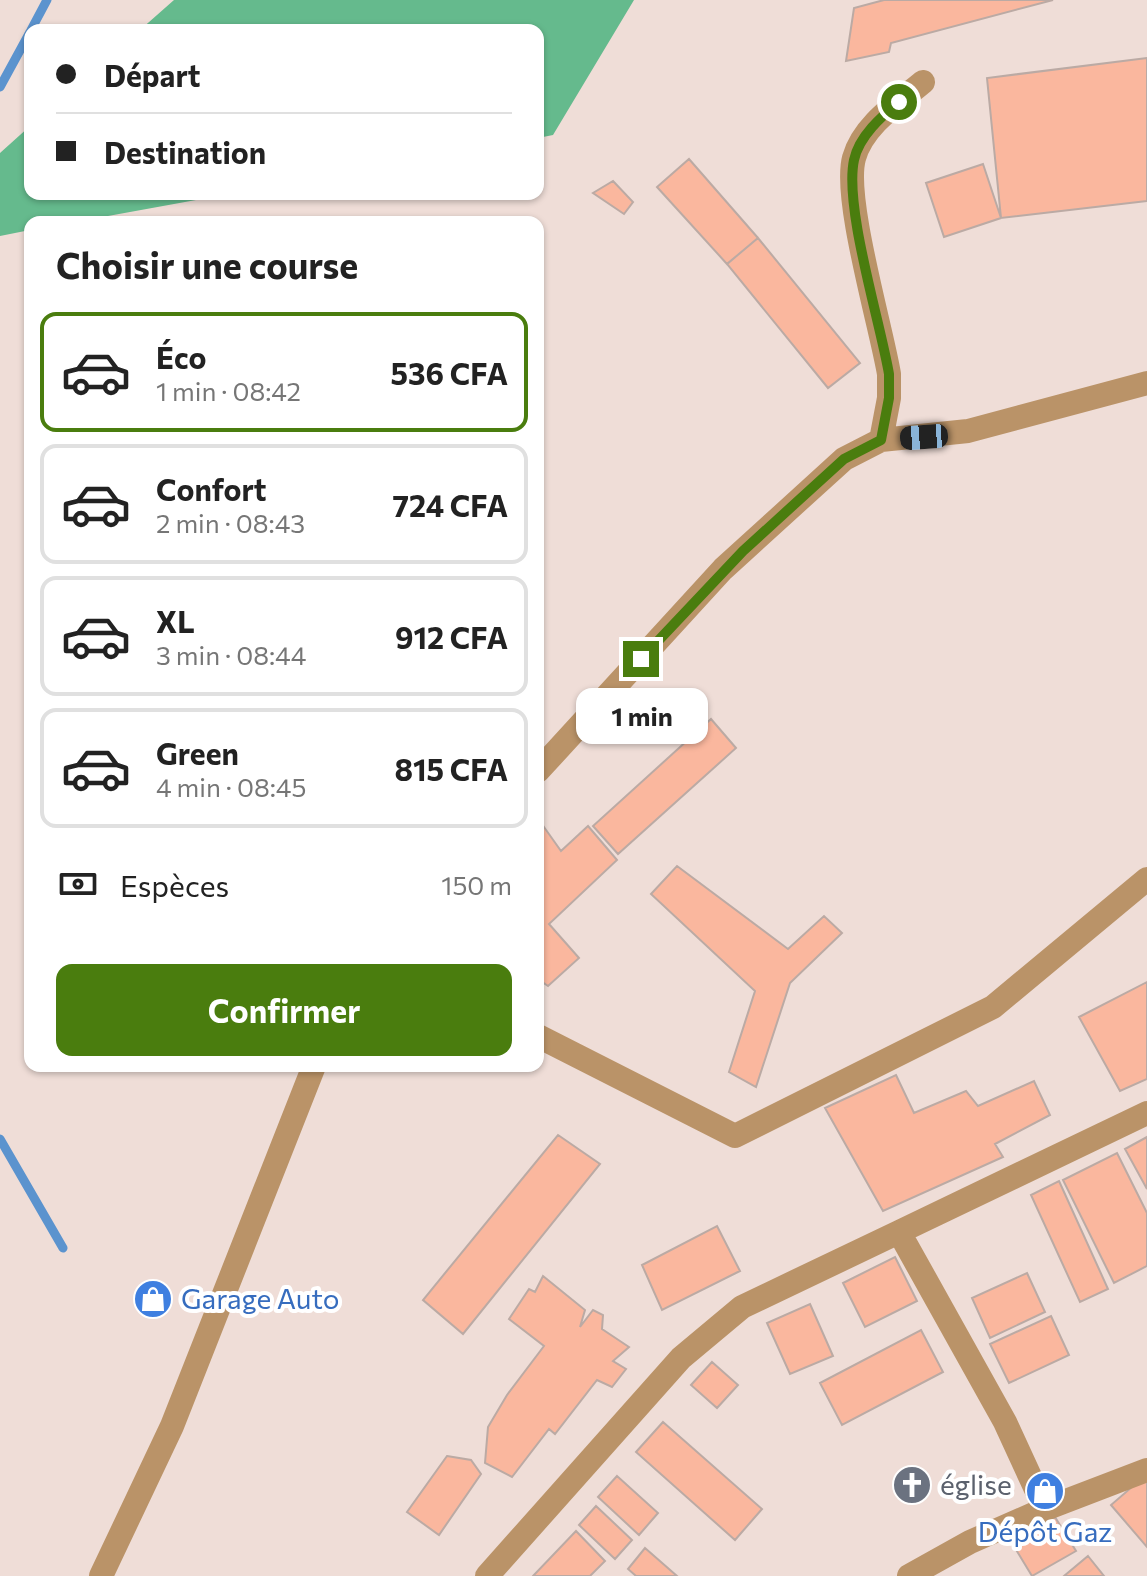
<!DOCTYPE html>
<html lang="fr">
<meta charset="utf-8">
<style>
body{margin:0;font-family:Commissioner,sans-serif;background:#f6f6f6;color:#222;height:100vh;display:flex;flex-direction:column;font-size:30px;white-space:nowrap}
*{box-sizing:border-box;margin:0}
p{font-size:26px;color:#767676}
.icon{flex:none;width:44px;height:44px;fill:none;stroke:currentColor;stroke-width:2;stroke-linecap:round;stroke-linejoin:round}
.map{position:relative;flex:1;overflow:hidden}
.side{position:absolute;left:24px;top:216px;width:520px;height:856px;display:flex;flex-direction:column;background:#fff;border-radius:16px;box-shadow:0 2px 6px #0004}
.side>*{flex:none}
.hud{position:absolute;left:24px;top:24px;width:520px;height:176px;border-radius:16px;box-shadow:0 2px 6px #0004;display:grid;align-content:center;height:176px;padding:0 32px;background:#fff}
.end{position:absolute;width:36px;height:36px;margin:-18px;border:10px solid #4a7d0e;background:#fff;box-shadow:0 0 0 4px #fff}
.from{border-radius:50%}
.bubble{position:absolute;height:56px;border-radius:16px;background:#fff;box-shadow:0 2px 6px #0004;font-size:26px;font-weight:700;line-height:56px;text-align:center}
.car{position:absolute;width:24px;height:48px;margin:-24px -12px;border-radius:10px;box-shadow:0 0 6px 2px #0007;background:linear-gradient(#222 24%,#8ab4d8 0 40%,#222 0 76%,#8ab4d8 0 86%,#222 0)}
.hud b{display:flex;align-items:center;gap:28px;height:76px;font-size:30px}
.hud b+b{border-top:2px solid #e0e0e0}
.hud i{width:20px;height:20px;background:#222}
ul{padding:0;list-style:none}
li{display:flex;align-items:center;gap:24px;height:120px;margin:0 16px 12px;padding:0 16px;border:4px solid #e0e0e0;border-radius:16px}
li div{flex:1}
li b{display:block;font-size:30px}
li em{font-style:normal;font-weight:700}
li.on{border-color:#4a7d0e}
li>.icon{width:72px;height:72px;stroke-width:1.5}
h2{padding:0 32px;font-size:36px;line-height:96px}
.pay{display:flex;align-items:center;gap:20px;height:88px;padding:0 32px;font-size:30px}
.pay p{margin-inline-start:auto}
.cta{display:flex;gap:16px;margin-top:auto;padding:16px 32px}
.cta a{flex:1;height:92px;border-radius:16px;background:#4a7d0e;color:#fff;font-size:32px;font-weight:700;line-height:92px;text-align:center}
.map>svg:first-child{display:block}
</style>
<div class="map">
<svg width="1147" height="1576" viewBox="0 0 1147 1576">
<rect width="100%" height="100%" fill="#efddd7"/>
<path fill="#65ba8d" d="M174,0H634L553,135L538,138V30H140Z
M30,126V194H229L75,222H30V230L0,236V153Z"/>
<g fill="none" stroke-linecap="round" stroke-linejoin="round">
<path stroke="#5b93ce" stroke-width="9" d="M31,30L47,0
M0,87L30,32
M0,1139L63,1248"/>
</g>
<path fill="#fab79e" stroke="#bbaaa4" stroke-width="2" d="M884,0H1053L891,43L889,52L846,61L854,8Z
M1147,58V201L1001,218L987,78Z
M689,159L758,238L727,264L657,187Z
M983,164L1001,218L944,237L926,183Z
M613,181L633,202L624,214L593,193Z
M758,238L860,363L828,388L727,264Z
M711,719L736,748L618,854L593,826Z
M588,826L617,860L549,924L579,958L548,986L538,979V834L544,827L561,851Z
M677,866L788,949L824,916L842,933L790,983L756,1087L729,1072L755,991L651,894Z
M1147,982V1079L1120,1091L1079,1017Z
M896,1075L914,1113L966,1091L978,1106L1034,1081L1050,1115L995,1144L1003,1157L883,1211L825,1108Z
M558,1135L600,1164L463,1334L423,1300Z
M1147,1137V1189L1125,1149Z
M1117,1153L1147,1213V1266L1114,1283L1063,1180Z
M1059,1181L1108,1289L1080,1302L1031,1195Z
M717,1226L740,1271L662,1310L642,1265Z
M895,1257L917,1301L865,1327L843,1283Z
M1027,1273L1045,1312L990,1338L972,1298Z
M543,1276L585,1310L580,1327L593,1310L603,1315L602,1329L629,1347L613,1361L626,1369L612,1387L597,1380L555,1434L549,1429L512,1477L485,1463L488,1427L507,1395L544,1346L509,1319L529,1289L535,1292Z
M810,1304L833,1356L790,1374L767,1323Z
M1051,1316L1069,1355L1009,1383L990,1344Z
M921,1330L943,1372L842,1425L820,1383Z
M712,1362L738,1385L717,1408L691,1385Z
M663,1422L762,1509L735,1540L636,1452Z
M447,1456L471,1460L481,1474L439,1535L407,1512Z
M1147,1474V1547L1111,1505Z
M617,1476L658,1513L639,1535L598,1497Z
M596,1506L632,1540L615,1559L579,1525Z
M1055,1517L1076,1551L1032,1576L1012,1543Z
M576,1531L605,1561L590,1576H533Z
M645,1548L677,1576H636L628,1569Z
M1088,1556L1104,1576H1064Z"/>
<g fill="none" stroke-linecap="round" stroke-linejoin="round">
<path stroke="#ba9368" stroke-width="24" d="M881,440L889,398V374C881,326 843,198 854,158C863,125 898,103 923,82
M538,771L723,569L844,459L881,440L968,431L1147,383
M538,1036L735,1136L993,1007L1147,879
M899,1232L1147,1113
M101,1576L172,1426L314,1066
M487,1576L681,1358L742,1307L899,1232L1005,1422L1045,1509L1147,1470
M909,1576L970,1542L1045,1509"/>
</g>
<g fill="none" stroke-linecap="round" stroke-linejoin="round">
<path stroke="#4a7d0e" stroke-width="10" d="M641,659L743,551L844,459L881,440L889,398V374C880,321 844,207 854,160C859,136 882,116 899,102"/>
</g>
<defs>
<symbol id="shop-disc" viewBox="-11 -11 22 22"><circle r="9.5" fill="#3f7fe0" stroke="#fff"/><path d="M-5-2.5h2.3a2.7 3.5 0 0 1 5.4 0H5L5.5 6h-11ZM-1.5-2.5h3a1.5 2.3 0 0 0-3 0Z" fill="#fff"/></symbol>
<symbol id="church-disc" viewBox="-11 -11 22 22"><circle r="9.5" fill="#6b7280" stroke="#fff"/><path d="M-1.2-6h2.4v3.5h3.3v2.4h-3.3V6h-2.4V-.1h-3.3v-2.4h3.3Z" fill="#fff"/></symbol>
</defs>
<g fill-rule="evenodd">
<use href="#shop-disc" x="131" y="1277" width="44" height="44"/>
<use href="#church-disc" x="890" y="1463" width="44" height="44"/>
<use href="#shop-disc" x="1023" y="1469" width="44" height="44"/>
</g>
<g text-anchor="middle" stroke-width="8" stroke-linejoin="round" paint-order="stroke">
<g font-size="28" fill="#366cbe" stroke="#fff" text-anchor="start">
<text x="181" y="1309">Garage Auto</text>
<text x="1045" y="1542" text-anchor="middle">Dépôt Gaz</text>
</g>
<g font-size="28" fill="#5b616d" stroke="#fff" text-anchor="start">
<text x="940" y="1495">église</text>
</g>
</g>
</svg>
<i class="end from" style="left:899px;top:102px"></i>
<i class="end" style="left:641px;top:659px"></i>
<div class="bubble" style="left:576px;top:688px;width:132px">1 min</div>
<i class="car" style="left:924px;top:437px;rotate:266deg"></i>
<div class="hud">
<b><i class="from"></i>Départ</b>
<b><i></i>Destination</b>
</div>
<section class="side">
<h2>Choisir une course</h2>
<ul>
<li class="on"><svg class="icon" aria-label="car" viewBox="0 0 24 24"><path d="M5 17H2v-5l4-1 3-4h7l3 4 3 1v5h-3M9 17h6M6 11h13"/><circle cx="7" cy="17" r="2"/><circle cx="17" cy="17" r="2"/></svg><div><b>Éco</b><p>1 min · 08:42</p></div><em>536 CFA</em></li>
<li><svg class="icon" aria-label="car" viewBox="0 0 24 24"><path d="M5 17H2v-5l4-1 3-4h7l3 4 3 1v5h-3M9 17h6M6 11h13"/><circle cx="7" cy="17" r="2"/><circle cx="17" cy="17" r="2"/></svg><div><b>Confort</b><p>2 min · 08:43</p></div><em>724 CFA</em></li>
<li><svg class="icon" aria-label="car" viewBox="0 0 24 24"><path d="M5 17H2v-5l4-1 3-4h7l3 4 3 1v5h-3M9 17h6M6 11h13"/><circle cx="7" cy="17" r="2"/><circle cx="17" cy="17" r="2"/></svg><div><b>XL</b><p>3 min · 08:44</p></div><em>912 CFA</em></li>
<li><svg class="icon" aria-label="car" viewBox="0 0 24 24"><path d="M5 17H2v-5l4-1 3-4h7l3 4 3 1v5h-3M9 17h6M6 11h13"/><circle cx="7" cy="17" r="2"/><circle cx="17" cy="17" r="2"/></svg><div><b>Green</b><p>4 min · 08:45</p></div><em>815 CFA</em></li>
</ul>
<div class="pay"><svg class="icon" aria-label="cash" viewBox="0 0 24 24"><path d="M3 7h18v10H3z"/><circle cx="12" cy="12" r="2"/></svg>Espèces<p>150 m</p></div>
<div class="cta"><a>Confirmer</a></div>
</section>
</div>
